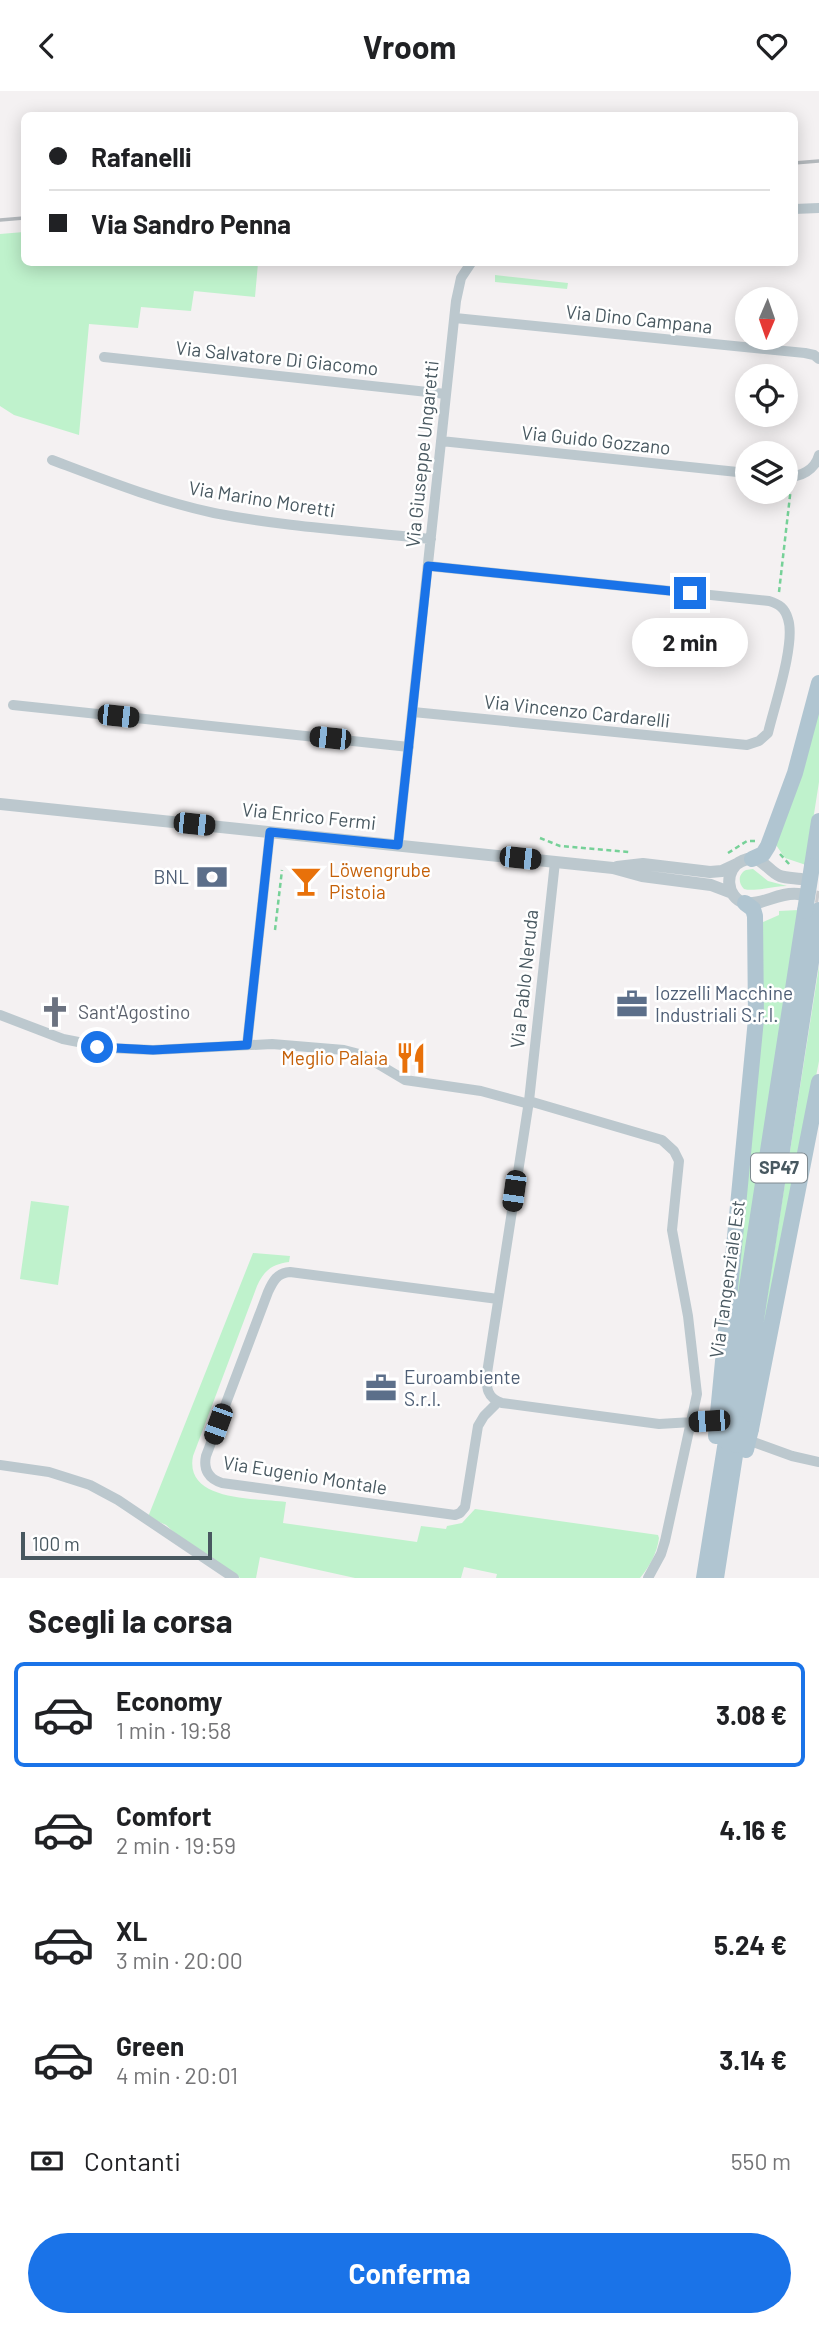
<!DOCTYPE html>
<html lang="it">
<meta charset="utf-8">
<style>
body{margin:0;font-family:Barlow,sans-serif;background:#f2f2f2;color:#202124;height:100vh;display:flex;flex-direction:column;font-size:26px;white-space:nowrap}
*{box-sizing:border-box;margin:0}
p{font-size:23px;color:#757577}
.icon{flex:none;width:38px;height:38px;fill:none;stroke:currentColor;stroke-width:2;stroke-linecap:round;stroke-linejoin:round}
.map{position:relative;height:1487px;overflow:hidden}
.details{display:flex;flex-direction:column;background:#fff;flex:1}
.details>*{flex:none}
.guide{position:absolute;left:21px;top:21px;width:777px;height:154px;border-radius:10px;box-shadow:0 4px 18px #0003;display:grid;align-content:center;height:154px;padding:0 28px;background:#fff}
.needle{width:46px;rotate:182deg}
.tools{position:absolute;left:735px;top:196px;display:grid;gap:14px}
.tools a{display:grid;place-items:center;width:63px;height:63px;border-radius:50%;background:#fff;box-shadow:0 4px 18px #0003;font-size:35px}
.scale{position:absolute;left:21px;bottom:18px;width:191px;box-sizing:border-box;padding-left:7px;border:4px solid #485860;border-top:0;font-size:19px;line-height:24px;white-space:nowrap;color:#485860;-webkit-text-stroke:5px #fff;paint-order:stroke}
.end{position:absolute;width:32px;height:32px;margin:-16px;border:9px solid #1a73e8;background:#fff;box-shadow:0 0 0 4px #fff}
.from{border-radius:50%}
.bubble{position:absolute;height:49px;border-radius:24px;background:#fff;box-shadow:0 4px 18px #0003;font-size:23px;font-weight:700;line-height:49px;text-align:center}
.car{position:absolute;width:21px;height:42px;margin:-21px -10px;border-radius:9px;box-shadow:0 0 5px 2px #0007;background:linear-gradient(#222 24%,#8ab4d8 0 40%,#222 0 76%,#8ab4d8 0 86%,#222 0)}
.guide b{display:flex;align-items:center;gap:24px;height:66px;font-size:26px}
.guide b+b{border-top:2px solid #e0e0e0}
.guide i{width:18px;height:18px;background:#202124}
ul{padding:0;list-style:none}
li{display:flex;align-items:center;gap:21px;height:105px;margin:0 14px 10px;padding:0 14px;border:4px solid transparent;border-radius:10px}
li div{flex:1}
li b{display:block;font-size:26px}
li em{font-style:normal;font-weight:700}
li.current{border-color:#1a73e8}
li>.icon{width:63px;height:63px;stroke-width:1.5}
h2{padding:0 28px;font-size:32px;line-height:84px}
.pay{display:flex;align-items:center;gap:18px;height:77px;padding:0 28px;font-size:26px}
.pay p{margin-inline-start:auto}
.cta{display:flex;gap:14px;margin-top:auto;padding:14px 28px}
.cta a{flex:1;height:80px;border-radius:42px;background:#1a73e8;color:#fff;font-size:28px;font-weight:700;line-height:80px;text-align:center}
header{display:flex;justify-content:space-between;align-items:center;height:91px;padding:0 28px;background:#fff;font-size:32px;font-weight:700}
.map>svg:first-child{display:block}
</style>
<header><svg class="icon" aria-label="back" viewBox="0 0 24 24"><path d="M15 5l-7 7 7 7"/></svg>Vroom<svg class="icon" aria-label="heart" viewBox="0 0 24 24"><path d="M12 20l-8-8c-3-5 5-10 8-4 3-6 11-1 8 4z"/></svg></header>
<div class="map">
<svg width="819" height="1487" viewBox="0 0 819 1487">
<rect width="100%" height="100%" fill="#f4f1f2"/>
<path fill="#bff2cc" d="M24,141V172H258L255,206L194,200L191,220L141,216L138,237L89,233L79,344L14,324L0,315V143Z
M495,184L568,192L567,198L495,191Z
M819,611V691L806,774L785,767L776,754Z
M753,778L768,790L787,795C774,795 754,801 744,798C738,792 738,783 746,779Z
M799,819L731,1259L761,832L779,824V820Z
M819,875V970L761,1265L758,1264Z
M31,1110L69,1115L58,1194L20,1188Z
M253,1162L290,1165L289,1171C273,1173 264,1179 257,1195L193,1365C184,1411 256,1407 286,1411L283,1432L417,1451L421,1435L446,1438L447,1435L462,1432L475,1418L658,1444L659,1447C657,1462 650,1475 640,1487H496L497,1483L464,1476L461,1487H355L260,1466L256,1487H240L187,1453L166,1434L148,1426Z"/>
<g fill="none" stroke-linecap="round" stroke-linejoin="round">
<path stroke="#c9cbce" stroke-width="12" stroke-dasharray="12 6" stroke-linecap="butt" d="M798,803L819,806"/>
<path stroke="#76d198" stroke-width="2.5" stroke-dasharray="5 3.5" stroke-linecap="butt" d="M779,501L791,396
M540,747L560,755L629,761
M728,762L747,750H757
M780,763L790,774
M275,839L282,779"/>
<path stroke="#bcc8ce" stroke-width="10" d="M794,118L819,117
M455,227L805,262L814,264L819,268
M104,266L446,303
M441,350L747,382
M52,369C105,389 158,410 214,422C285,436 359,440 431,448
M786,386C801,386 815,379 819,364
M13,614L409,656
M413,621L747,654L759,650L768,642C774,616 796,552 788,528C785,517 779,513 769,510L428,475
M398,754L456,210L461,187L471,172
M555,771L529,1010L487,1282C486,1297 487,1307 502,1312L659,1333L709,1330L721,1336
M0,924L63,948L109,957L153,959L272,953L344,959L363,964L405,989L481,1000L529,1013
M247,954L270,741
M529,1010L662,1049L674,1060L679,1070L672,1139L688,1225L697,1303L665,1450L661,1463L648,1487
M498,1208L290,1181C277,1182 273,1190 268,1201L206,1365C203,1379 209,1388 222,1392L455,1424L460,1422L465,1416L478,1335L484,1325L498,1311
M745,1348L792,1365L819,1371
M0,1374L49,1381L90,1394L118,1409L234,1487"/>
<path stroke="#bcc8ce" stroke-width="12" d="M0,713L613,777L642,785L711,794L732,802
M617,776L643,773L710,781L722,780L737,773
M798,803C778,801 762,815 745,812C725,807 724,777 742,770C761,761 766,779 780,785C786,787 794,787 801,788"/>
<path stroke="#b0c5d1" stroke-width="16" d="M752,768L763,763L768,755L795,682L819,592
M812,775L819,730
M718,1322L756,928L755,825L753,818L745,812
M729,1328L741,1235L805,820
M740,1333L819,819
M751,1338L819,991
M704,1487L726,1350
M716,1487L736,1358"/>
<path stroke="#b3b8bc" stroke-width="3.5" d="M794,72L819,70
M0,129L24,127"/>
<path stroke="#b0c5d1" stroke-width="16" d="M805,820L812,775
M716,1345L718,1322
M726,1350L729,1328
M736,1354L740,1333
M746,1359L751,1338"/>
</g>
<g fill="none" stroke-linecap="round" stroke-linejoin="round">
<path stroke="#1a73e8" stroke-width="9" d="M97,956L153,959L247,954L270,741L398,754L428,475L690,502"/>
</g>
<defs>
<symbol id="bank-bare" viewBox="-9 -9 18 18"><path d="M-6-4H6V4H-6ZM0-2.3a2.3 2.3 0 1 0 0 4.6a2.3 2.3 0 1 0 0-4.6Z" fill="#5c6f8a" stroke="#fff" stroke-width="2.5" paint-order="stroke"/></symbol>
<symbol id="bar-bare" viewBox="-9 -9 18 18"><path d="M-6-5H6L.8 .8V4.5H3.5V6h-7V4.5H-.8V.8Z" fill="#e8710a" stroke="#fff" stroke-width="2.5" paint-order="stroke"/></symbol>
<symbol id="office-bare" viewBox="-9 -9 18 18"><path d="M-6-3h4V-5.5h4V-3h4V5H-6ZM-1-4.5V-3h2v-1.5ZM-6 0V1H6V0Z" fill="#5c6f8a" stroke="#fff" stroke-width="2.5" paint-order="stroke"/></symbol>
<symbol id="church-bare" viewBox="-9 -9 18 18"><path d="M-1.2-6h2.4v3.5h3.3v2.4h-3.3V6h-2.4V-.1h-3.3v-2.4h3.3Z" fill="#6b7280" stroke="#fff" stroke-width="2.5" paint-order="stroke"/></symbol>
<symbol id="restaurant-bare" viewBox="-9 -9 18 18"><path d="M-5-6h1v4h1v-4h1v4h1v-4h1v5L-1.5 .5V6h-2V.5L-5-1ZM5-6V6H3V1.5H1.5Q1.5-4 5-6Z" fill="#e8710a" stroke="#fff" stroke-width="2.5" paint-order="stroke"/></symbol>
</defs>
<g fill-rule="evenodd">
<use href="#bank-bare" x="190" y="764" width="44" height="44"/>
<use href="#bar-bare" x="284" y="768" width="44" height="44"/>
<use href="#office-bare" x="610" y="891" width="44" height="44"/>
<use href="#church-bare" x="33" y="899" width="44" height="44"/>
<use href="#restaurant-bare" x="389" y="945" width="44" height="44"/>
<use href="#office-bare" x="359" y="1275" width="44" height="44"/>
</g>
<g text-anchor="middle" stroke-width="5" stroke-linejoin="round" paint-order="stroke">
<rect fill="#fff" stroke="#7f8a90" stroke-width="2" x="751" y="1062.5" width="56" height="29" rx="5"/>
<g font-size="18" font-weight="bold" fill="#485860">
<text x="779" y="1083">SP47</text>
</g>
<g font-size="19" fill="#485860" stroke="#fff">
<text transform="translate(639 228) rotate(6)" y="7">Via Dino Campana</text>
<text transform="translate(277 267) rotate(6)" y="7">Via Salvatore Di Giacomo</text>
<text transform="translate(596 349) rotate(6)" y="7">Via Guido Gozzano</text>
<text transform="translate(422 363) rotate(-84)" y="7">Via Giuseppe Ungaretti</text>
<text transform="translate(262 408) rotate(9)" y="7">Via Marino Moretti</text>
<text transform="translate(577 620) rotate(6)" y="7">Via Vincenzo Cardarelli</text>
<text transform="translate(309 725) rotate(6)" y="7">Via Enrico Fermi</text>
<text transform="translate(524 888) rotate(-84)" y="7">Via Pablo Neruda</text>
<text transform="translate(727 1188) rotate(-82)" y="7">Via Tangenziale Est</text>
<text transform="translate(305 1384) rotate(9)" y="7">Via Eugenio Montale</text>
</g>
<g font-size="19" fill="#c56008" stroke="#fff" text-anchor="start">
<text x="329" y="786">Löwengrube<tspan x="329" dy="22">Pistoia</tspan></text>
<text x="388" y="974" text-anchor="end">Meglio Palaia</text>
</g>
<g font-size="19" fill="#4e5e75" stroke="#fff" text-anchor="start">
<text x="189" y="793" text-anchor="end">BNL</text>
<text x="655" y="909">Iozzelli Macchine<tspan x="655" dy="22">Industriali S.r.l.</tspan></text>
<text x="404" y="1293">Euroambiente<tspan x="404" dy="22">S.r.l.</tspan></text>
</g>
<g font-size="19" fill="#5b616d" stroke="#fff" text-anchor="start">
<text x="78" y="928">Sant'Agostino</text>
</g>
</g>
</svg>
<div class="tools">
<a><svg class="needle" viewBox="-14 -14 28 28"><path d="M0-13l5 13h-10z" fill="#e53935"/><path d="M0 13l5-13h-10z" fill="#757577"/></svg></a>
<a><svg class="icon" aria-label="locate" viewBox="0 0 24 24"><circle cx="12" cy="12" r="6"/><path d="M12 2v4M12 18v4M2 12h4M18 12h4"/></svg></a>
<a><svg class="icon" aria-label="layers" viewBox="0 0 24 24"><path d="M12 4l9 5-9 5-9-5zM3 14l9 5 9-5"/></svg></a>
</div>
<div class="scale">100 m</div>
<i class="end from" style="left:97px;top:956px"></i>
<i class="end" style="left:690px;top:502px"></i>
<div class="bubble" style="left:632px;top:527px;width:116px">2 min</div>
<i class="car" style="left:118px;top:625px;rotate:96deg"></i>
<i class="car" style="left:330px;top:647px;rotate:276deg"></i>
<i class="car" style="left:194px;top:733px;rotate:96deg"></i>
<i class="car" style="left:520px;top:767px;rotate:96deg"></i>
<i class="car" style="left:514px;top:1100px;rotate:188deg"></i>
<i class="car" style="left:709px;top:1330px;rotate:266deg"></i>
<i class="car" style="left:218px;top:1333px;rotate:200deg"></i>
<div class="guide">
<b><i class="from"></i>Rafanelli</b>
<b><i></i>Via Sandro Penna</b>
</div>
</div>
<section class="details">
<h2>Scegli la corsa</h2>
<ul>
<li class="current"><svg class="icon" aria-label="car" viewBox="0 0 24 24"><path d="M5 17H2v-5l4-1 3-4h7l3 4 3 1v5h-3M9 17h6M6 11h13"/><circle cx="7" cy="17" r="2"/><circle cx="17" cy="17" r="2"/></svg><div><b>Economy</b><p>1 min · 19:58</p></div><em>3.08 €</em></li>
<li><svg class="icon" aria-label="car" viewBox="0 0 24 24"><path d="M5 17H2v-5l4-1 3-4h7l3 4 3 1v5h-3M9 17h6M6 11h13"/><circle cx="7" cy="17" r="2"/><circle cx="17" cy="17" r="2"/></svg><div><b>Comfort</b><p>2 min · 19:59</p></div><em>4.16 €</em></li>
<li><svg class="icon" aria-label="car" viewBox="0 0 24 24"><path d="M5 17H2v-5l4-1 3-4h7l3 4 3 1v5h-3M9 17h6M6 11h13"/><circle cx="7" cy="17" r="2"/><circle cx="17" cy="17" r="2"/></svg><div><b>XL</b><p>3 min · 20:00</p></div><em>5.24 €</em></li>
<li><svg class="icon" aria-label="car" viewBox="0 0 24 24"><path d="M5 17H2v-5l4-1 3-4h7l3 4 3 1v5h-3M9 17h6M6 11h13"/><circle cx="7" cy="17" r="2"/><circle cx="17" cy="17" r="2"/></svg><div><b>Green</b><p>4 min · 20:01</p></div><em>3.14 €</em></li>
</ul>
<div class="pay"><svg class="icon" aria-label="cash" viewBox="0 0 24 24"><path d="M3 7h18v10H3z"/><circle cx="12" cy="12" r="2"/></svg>Contanti<p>550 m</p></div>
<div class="cta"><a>Conferma</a></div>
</section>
